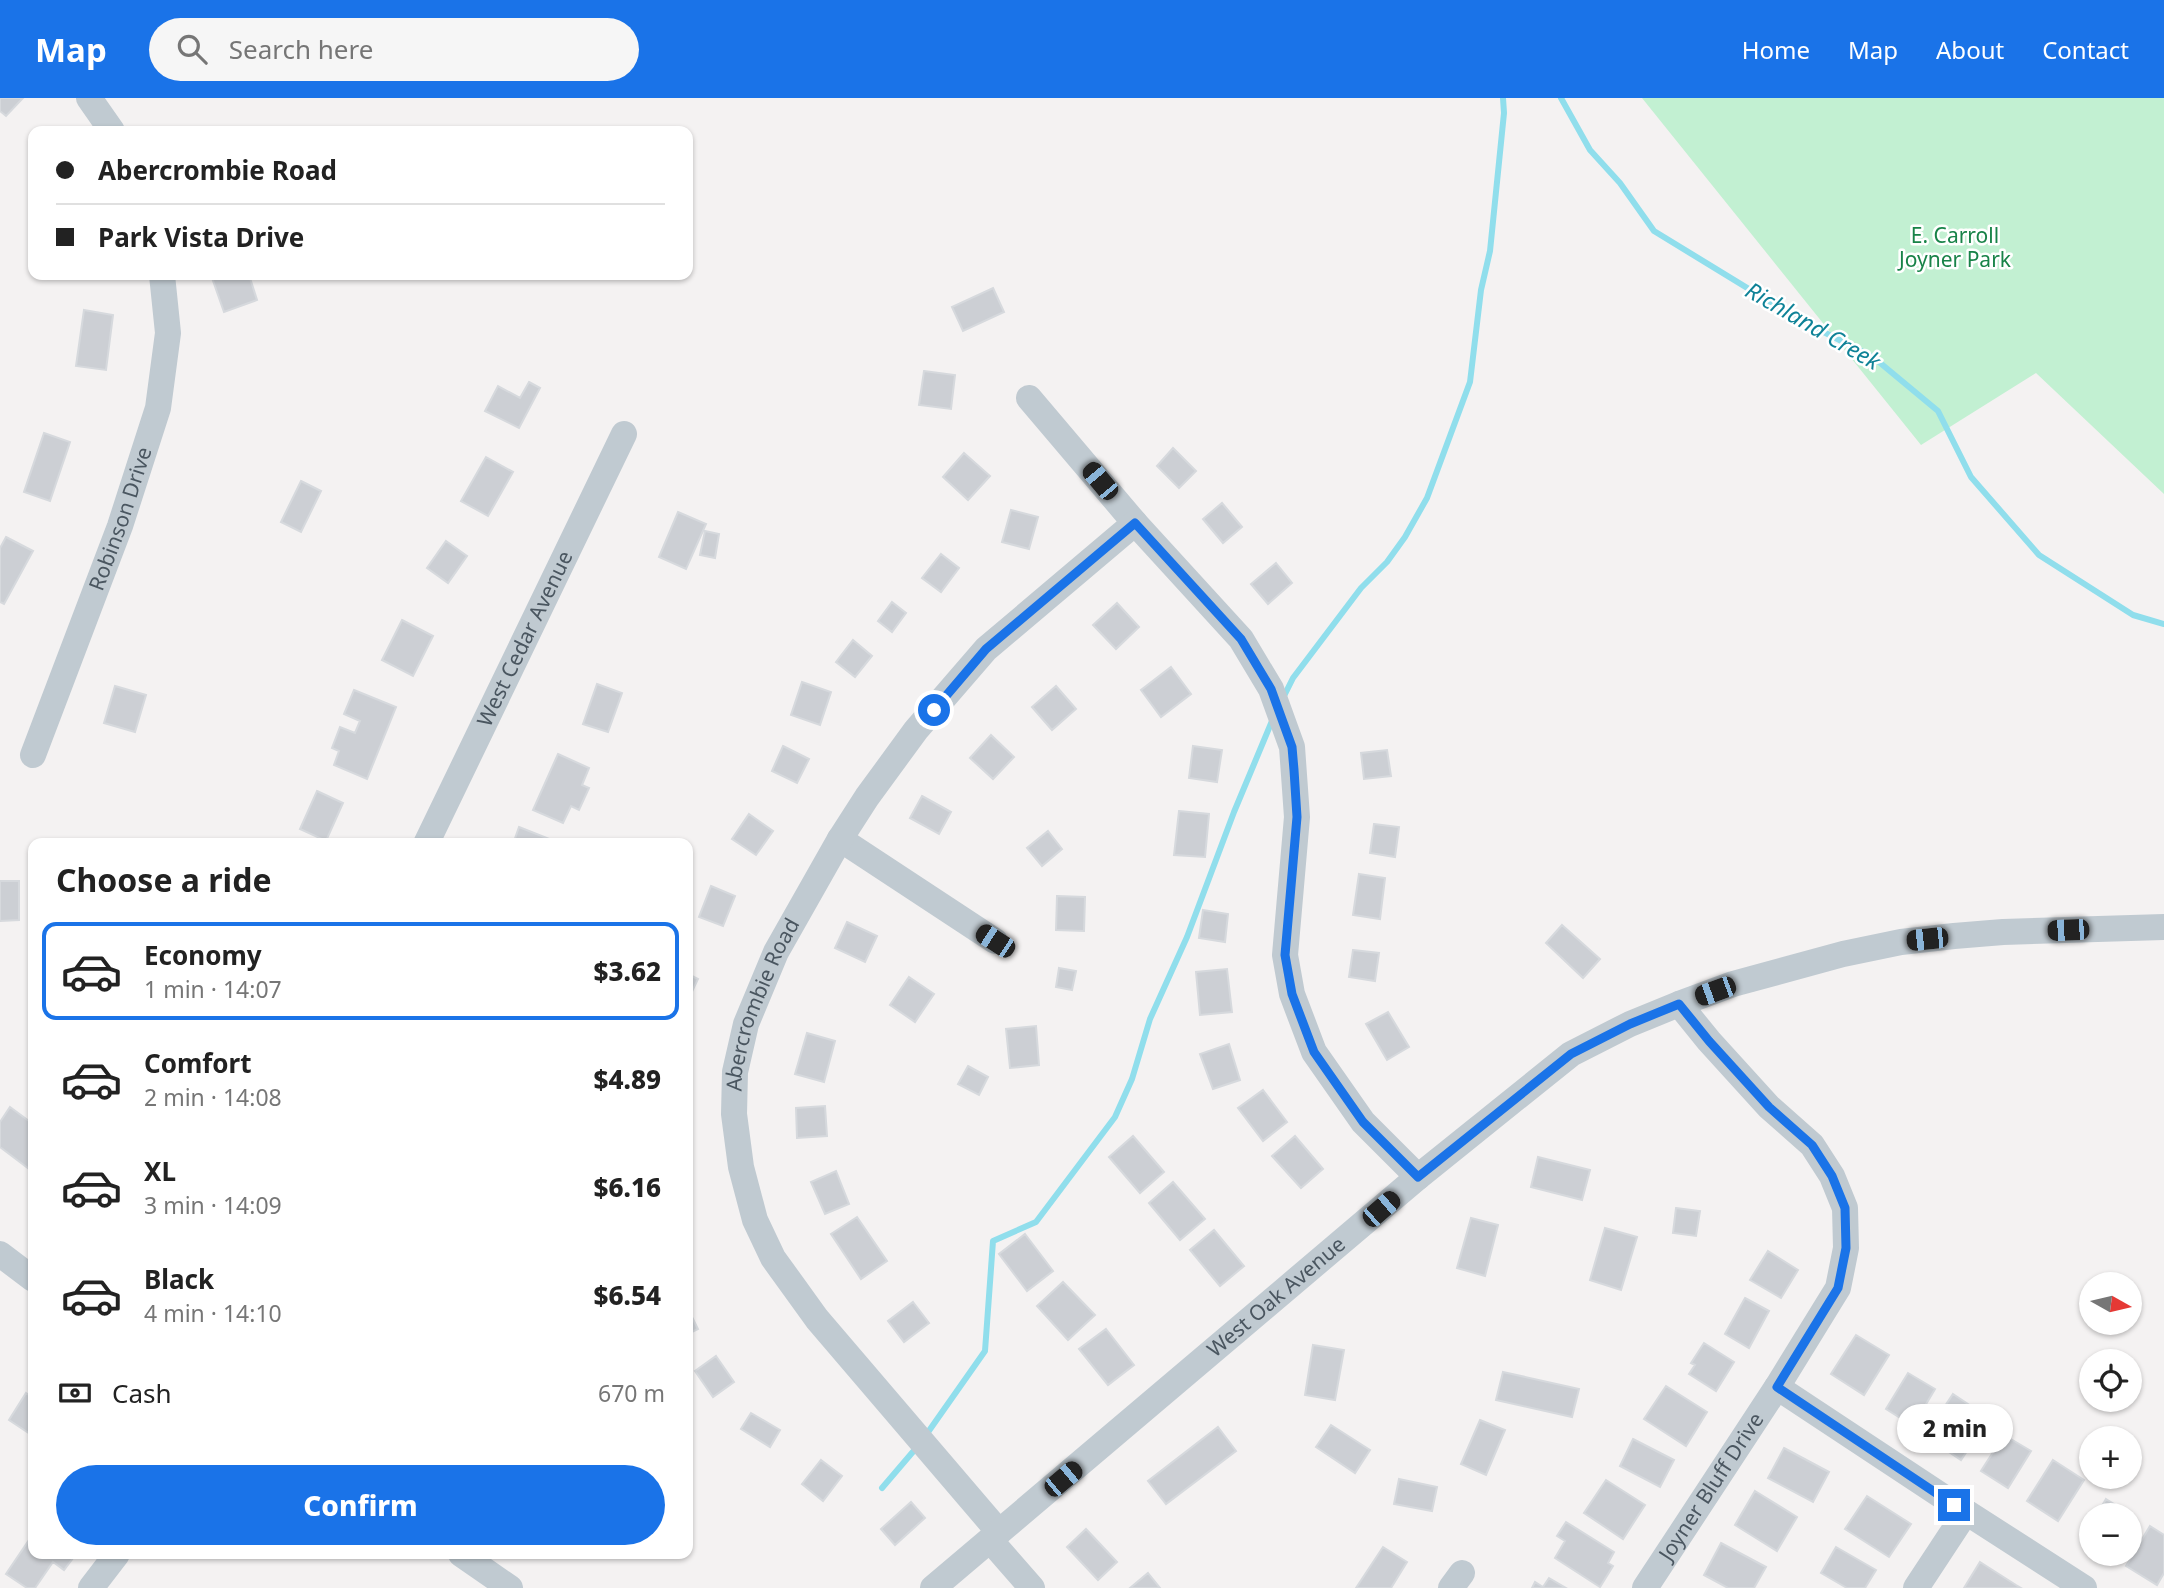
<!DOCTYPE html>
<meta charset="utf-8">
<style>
body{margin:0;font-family:"Noto Sans",sans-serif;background:#f6f6f6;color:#222;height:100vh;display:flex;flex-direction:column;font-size:26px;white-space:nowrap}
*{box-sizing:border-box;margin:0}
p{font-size:23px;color:#767676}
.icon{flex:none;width:38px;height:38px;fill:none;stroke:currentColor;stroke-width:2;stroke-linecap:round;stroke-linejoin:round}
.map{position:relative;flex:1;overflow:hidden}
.side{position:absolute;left:28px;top:740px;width:665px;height:721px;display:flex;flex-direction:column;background:#fff;border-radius:14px;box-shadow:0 2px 5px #0004}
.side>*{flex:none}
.guide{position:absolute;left:28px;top:28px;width:665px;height:154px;border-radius:14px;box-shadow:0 2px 5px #0004;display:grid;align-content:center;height:154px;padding:0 28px;background:#fff}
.needle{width:46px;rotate:98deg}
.tools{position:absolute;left:2079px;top:1174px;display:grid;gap:14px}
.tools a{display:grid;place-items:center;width:63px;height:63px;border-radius:50%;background:#fff;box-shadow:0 2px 5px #0004;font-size:35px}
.end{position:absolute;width:32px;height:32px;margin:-16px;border:9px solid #1a73e8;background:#fff;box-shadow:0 0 0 4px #fff}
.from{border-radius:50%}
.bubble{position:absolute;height:49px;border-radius:24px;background:#fff;box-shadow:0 2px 5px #0004;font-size:23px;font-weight:800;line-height:49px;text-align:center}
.car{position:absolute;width:21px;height:42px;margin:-21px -10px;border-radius:9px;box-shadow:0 0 5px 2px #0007;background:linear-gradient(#222 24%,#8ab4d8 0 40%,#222 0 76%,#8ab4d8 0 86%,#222 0)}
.guide b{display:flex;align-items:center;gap:24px;height:66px;font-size:26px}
.guide b+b{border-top:2px solid #e0e0e0}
.guide i{width:18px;height:18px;background:#222}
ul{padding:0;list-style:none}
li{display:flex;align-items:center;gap:21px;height:98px;margin:0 14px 10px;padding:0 14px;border:4px solid transparent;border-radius:14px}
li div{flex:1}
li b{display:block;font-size:26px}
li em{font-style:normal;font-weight:800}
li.on{border-color:#1a73e8}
li>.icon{width:63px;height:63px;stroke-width:1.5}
h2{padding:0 28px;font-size:32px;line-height:84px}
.pay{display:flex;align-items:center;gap:18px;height:77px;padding:0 28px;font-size:26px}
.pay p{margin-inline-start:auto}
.button{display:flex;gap:14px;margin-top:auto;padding:14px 28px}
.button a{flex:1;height:80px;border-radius:42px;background:#1a73e8;color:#fff;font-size:28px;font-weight:800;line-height:80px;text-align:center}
header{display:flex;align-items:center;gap:42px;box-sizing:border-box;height:98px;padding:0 35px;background:#1a73e8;color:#fff}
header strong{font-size:33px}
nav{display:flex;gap:38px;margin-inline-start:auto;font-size:24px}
.search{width:490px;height:63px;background:#f6f6f6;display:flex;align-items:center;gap:18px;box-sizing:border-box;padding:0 24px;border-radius:38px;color:#767676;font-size:26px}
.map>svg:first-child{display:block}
</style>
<header>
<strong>Map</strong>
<div class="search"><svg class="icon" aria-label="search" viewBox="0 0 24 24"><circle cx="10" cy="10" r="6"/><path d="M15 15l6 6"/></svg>Search here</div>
<nav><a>Home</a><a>Map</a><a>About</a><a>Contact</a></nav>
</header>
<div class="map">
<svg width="2164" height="1490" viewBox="0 0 2164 1490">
<rect width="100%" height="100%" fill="#f4f2f2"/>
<path fill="#c2f0d2" d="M1642,0H2164V396L2036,275L1921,347Z"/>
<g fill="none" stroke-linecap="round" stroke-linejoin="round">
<path stroke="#90deec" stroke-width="6" d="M1561,0L1590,52L1620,85L1654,133L1798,221L1873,259L1938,313L1971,379L2039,457L2133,517L2164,526
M1283,600L1293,580L1361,490L1387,464L1405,439L1427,400L1470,284L1481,192L1490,153L1504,15L1503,0
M926,1337L985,1253L993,1143L1036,1124L1115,1019L1132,981L1150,921L1187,839L1234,714L1272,623
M882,1390L917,1349"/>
</g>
<path fill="#cccfd4" stroke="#d6d9dd" stroke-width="2" d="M0,0H23L6,18L0,13Z
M211,177H249L257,202L224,214Z
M993,190L1004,214L963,233L952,209Z
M84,212L113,217L106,272L76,268Z
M924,273L955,277L951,311L919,307Z
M529,284L540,290L519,330L485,313L498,288L520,300Z
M44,335L70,344L50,403L24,394Z
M1173,350L1196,373L1179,390L1157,368Z
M964,355L990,378L968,402L943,379Z
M486,359L513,374L488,418L461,403Z
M301,383L321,393L301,434L281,424Z
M1222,405L1242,429L1223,445L1203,421Z
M1011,412L1038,419L1029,451L1002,444Z
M678,414L706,426L686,471L659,459Z
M705,433L719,436L715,460L700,457Z
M6,439L33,453L4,506L0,504V450Z
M446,443L467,458L448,485L427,470Z
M941,456L959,470L941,494L922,480Z
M1276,465L1292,485L1268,506L1251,486Z
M892,504L906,515L892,534L878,523Z
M1117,505L1139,529L1116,551L1093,527Z
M402,522L433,538L413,578L382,562Z
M853,542L872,558L855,579L836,564Z
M1171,569L1191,596L1161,619L1141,592Z
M802,584L831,594L820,627L791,617Z
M597,586L622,595L608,634L583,626Z
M115,588L146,597L135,634L104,625Z
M1056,588L1076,611L1052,632L1032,609Z
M354,592L396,609L367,681L334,667L339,653L332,650L340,629L355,635L360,623L344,616Z
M991,637L1014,659L993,681L970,660Z
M783,648L809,661L797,685L772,673Z
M1193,648L1222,652L1217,684L1189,680Z
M1387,652L1391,678L1364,681L1361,655Z
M558,656L589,670L582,687L589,690L579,712L571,708L563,725L533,712Z
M317,693L343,705L326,743L300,731Z
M922,698L951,714L939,736L910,720Z
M1179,713L1209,716L1205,759L1174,757Z
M749,716L773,733L756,757L732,741Z
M1374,726L1399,729L1395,759L1370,755Z
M519,729L557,744L556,746H513Z
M1048,733L1062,751L1042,768L1027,750Z
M1359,776L1385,780L1380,821L1353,817Z
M0,783H19V822L0,823Z
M711,788L735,798L723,828L699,819Z
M1057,798L1085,799L1084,833L1056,832Z
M1203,812L1228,816L1225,844L1199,840Z
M847,824L877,838L865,864L835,850Z
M1562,827L1600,861L1583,880L1546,845Z
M1353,852L1379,855L1375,883L1349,879Z
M1059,870L1076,873L1072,892L1056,889Z
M1227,871L1232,914L1200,917L1196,874Z
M688,876L698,881L688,902Z
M909,879L934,896L915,924L890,907Z
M1388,914L1409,949L1387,962L1366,926Z
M1036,928L1039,967L1010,970L1006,931Z
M807,935L835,943L824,984L795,976Z
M1229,946L1240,982L1213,991L1200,956Z
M968,968L988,979L979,997L958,986Z
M1263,992L1287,1024L1263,1043L1238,1010Z
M825,1008L827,1038L797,1040L796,1010Z
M10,1009L33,1026V1074L0,1049V1024Z
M1133,1038L1164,1074L1140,1095L1109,1059Z
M1295,1038L1323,1071L1301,1090L1272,1058Z
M1538,1059L1590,1072L1582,1102L1531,1089Z
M836,1073L849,1106L825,1116L811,1084Z
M1173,1084L1205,1121L1180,1142L1149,1105Z
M1676,1110L1700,1113L1696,1138L1673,1135Z
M857,1119L887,1163L861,1181L831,1136Z
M1471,1120L1498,1127L1485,1178L1457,1170Z
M1605,1130L1637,1139L1621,1192L1590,1182Z
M1214,1132L1244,1168L1220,1188L1190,1152Z
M1025,1136L1053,1173L1027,1193L999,1156Z
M1768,1153L1798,1172L1781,1200L1750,1182Z
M1063,1184L1095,1217L1068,1242L1037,1208Z
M1745,1200L1769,1213L1749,1250L1725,1236Z
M913,1204L929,1225L904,1244L888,1223Z
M688,1211L698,1231L688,1236Z
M1106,1231L1134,1267L1108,1287L1079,1251Z
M1856,1237L1889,1257L1864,1297L1831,1276Z
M1704,1245L1734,1264L1716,1293L1689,1276L1695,1267L1691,1265Z
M1313,1247L1344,1252L1335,1302L1305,1297Z
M716,1258L734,1284L713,1299L695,1273Z
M1503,1274L1579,1291L1572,1319L1496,1302Z
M1908,1275L1935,1291L1913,1328L1886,1311Z
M1666,1288L1707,1314L1686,1348L1644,1321Z
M26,1295L33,1300V1338L9,1322Z
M1953,1296L1989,1320L1961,1362L1925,1338Z
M751,1315L780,1332L770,1349L741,1331Z
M1480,1322L1505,1332L1486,1377L1461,1366Z
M1331,1327L1370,1352L1355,1375L1316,1349Z
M1218,1329L1236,1353L1166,1406L1148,1383Z
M2004,1337L2031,1353L2008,1390L1981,1373Z
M1633,1341L1674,1362L1660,1389L1620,1368Z
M1784,1350L1829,1374L1813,1404L1768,1380Z
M821,1362L842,1378L823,1403L802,1386Z
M2053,1362L2084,1382L2058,1423L2027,1403Z
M1399,1381L1437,1389L1432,1413L1394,1406Z
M1606,1382L1645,1407L1623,1441L1584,1415Z
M1755,1393L1797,1419L1777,1453L1735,1427Z
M1867,1398L1911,1426L1889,1459L1845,1431Z
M2106,1401L2132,1417L2130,1421V1418H2096Z
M911,1404L925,1420L895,1447L881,1431Z
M1566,1424L1614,1454L1608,1465L1613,1468L1600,1489L1555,1460L1565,1443L1557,1438Z
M2150,1428L2164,1437V1475L2157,1487L2126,1468Z
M1086,1431L1117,1464L1098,1482L1067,1449Z
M33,1436V1456H76L64,1472L53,1464L35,1490H27L6,1476Z
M1721,1445L1766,1469L1754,1490H1728L1704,1477Z
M1383,1449L1407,1464L1391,1490H1356Z
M1836,1449L1876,1472L1865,1490H1847L1821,1475Z
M1980,1464L2016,1487L2021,1490H1964Z
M1148,1475L1160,1490H1130Z
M1549,1480L1566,1490H1532L1535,1484L1543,1489Z"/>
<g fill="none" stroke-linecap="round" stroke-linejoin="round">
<g stroke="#c0cad1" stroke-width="26">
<path d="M89,0L112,33"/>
<path d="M1029,300L1135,425L1241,541L1271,591L1292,649L1297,719L1285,857L1292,896L1314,954L1363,1024L1418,1079"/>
<path id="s1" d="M33,657L120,428L158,310L168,235L162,177"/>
<path d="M840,741L995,843"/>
<path id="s2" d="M426,746L624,336"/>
<path d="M0,1156L33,1181"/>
<path d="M1777,1289L1966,1414L2084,1490"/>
<path id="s3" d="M999,1434L817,1221L773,1160L755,1122L741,1069L734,1016L735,974L746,926L776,854L840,741L867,699L916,632L986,551L1135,425"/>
<path d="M990,1442L1032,1490"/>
<path d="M461,1456L510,1490"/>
<path d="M91,1490L117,1456"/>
<path id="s4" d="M933,1490L1418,1079L1571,956L1630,926L1679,906L1733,886L1843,856L1901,844L1954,838L2003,834L2164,829"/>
<path d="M1451,1490L1462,1475"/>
<path id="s5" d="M1645,1490L1777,1289L1838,1190L1846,1150L1845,1110L1832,1078L1812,1047L1769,1009L1709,943L1679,906"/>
<path d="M1916,1490L1966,1414"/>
</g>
</g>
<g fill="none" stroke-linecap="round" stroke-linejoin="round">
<path stroke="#1a73e8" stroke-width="9" d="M934,612L986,551L1135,425L1241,541L1271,591L1292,649L1294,672L1297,719L1285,857L1292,896L1314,954L1363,1024L1418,1079L1571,956L1630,926L1679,906L1709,943L1769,1009L1812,1047L1832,1078L1845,1110L1846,1150L1838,1190L1777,1289L1954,1407"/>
</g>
<g text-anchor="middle" stroke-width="5" stroke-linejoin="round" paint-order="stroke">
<g font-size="21" fill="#188348" stroke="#fff">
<text x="1955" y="145">E. Carroll<tspan x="1955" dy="24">Joyner Park</tspan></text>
</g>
<g font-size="21" fill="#4a5660" stroke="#fff">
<text dy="7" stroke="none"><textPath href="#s1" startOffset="252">Robinson Drive</textPath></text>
<text dy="7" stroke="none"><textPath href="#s2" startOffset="228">West Cedar Avenue</textPath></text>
<text dy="7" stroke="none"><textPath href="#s3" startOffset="620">Abercrombie Road</textPath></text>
<text dy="7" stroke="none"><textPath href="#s4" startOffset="450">West Oak Avenue</textPath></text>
<text dy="7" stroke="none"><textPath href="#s5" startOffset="121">Joyner Bluff Drive</textPath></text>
</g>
<g font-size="23" font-style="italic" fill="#0e8297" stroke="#fff">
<text transform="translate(1813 228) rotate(30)" y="8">Richland Creek</text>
</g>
</g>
</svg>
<div class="tools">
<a><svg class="needle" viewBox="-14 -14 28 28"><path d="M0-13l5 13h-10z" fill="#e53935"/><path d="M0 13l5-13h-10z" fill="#767676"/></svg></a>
<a><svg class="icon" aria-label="locate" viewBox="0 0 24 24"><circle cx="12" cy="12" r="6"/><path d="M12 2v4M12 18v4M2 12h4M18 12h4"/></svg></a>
<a>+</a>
<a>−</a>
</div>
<i class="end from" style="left:934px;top:612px"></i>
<i class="end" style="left:1954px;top:1407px"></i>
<div class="bubble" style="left:1897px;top:1306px;width:116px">2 min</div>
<i class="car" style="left:1100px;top:383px;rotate:320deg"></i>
<i class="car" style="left:2068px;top:832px;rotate:268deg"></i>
<i class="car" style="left:1927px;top:841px;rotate:264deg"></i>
<i class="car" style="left:995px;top:843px;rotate:303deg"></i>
<i class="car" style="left:1715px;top:893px;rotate:250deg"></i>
<i class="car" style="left:1381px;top:1111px;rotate:49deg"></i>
<i class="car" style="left:1063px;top:1381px;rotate:50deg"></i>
<div class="guide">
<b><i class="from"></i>Abercrombie Road</b>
<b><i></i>Park Vista Drive</b>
</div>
<section class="side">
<h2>Choose a ride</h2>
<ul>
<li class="on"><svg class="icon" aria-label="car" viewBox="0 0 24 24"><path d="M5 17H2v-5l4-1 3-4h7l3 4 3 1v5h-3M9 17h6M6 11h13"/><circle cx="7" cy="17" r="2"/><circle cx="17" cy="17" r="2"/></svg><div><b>Economy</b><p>1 min · 14:07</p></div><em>$3.62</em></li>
<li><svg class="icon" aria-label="car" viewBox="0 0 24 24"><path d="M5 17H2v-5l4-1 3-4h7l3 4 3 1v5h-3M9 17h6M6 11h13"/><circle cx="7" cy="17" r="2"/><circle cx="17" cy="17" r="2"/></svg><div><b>Comfort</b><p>2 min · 14:08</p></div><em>$4.89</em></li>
<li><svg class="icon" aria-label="car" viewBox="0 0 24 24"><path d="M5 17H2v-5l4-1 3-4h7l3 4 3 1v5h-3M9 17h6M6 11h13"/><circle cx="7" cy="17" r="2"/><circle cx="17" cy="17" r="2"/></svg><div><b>XL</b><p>3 min · 14:09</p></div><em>$6.16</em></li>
<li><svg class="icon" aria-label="car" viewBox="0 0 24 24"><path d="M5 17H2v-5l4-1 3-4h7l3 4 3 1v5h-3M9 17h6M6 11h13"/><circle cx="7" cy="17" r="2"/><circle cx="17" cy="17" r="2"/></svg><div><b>Black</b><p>4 min · 14:10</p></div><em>$6.54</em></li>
</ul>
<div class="pay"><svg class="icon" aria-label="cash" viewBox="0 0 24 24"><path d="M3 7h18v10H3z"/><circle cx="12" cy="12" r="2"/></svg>Cash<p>670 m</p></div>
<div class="button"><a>Confirm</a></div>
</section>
</div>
